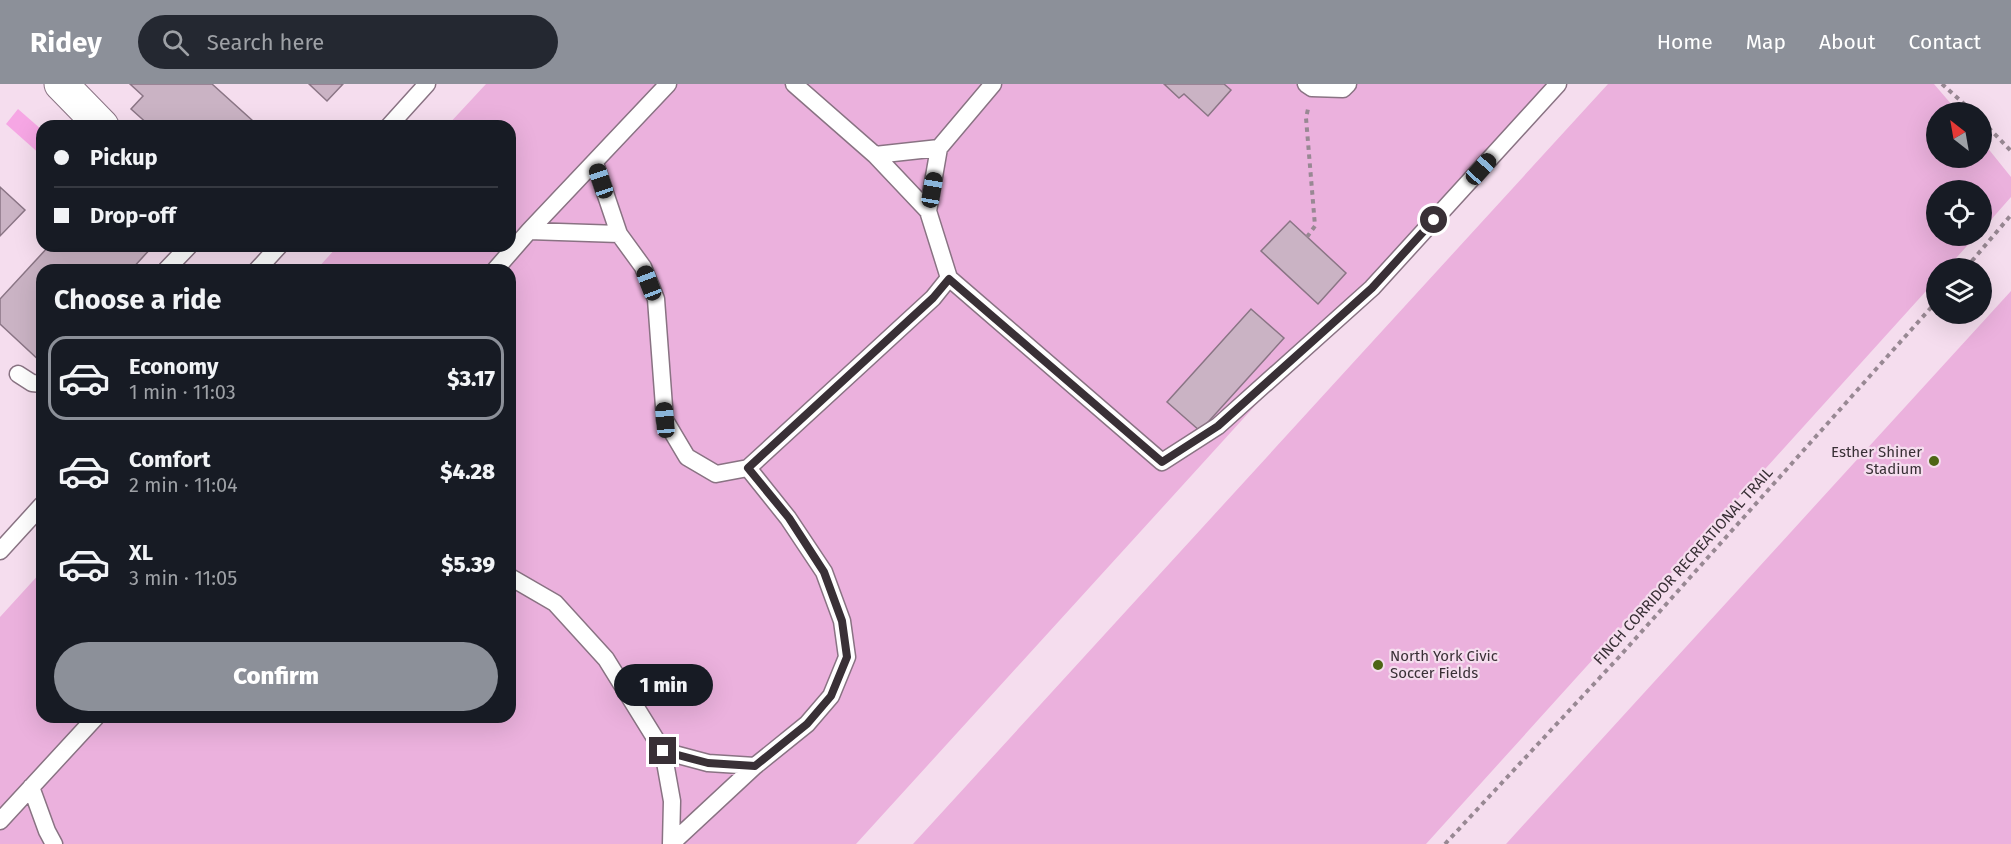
<!DOCTYPE html>
<meta charset="utf-8">
<style>
body{margin:0;font-family:"Fira Sans",sans-serif;background:#242831;color:#f1f3f6;height:100vh;display:flex;flex-direction:column;font-size:22px;white-space:nowrap}
*{box-sizing:border-box;margin:0}
p{font-size:20px;color:#9ea1a6}
.icon{flex:none;width:33px;height:33px;fill:none;stroke:currentColor;stroke-width:2;stroke-linecap:round;stroke-linejoin:round}
.map{position:relative;flex:1;overflow:hidden}
.panel{position:absolute;left:36px;top:180px;width:480px;height:459px;display:flex;flex-direction:column;background:#171b24;border-radius:18px;box-shadow:0 6px 24px #0002}
.panel>*{flex:none}
.guide{position:absolute;left:36px;top:36px;width:480px;height:132px;border-radius:18px;box-shadow:0 6px 24px #0002;display:grid;align-content:center;height:132px;padding:0 18px;background:#171b24}
.needle{width:39px;rotate:329deg}
.buttons{position:absolute;left:1926px;top:18px;display:grid;gap:12px}
.buttons a{display:grid;place-items:center;width:66px;height:66px;border-radius:50%;background:#171b24;box-shadow:0 6px 24px #0002;font-size:30px}
.end{position:absolute;width:27px;height:27px;margin:-14px;border:8px solid #393036;background:#fff;box-shadow:0 0 0 3px #fff}
.from{border-radius:50%}
.bubble{position:absolute;height:42px;border-radius:21px;background:#171b24;box-shadow:0 6px 24px #0002;font-size:20px;font-weight:800;line-height:42px;text-align:center}
.car{position:absolute;width:18px;height:36px;margin:-18px -9px;border-radius:8px;box-shadow:0 0 4px 2px #0007;background:linear-gradient(#222 24%,#8ab4d8 0 40%,#222 0 76%,#8ab4d8 0 86%,#222 0)}
.guide b{display:flex;align-items:center;gap:21px;height:57px;font-size:22px}
.guide b+b{border-top:2px solid #363941}
.guide i{width:15px;height:15px;background:#f1f3f6}
ul{padding:0;list-style:none}
li{display:flex;align-items:center;gap:18px;height:84px;margin:0 12px 9px;padding:0 6px;border:3px solid transparent;border-radius:18px}
li div{flex:1}
li b{display:block;font-size:22px}
li em{font-style:normal;font-weight:800}
li.selected{border-color:#8c9099}
li>.icon{width:54px;height:54px;stroke-width:1.5}
h2{padding:0 18px;font-size:27px;line-height:72px}
.action{display:flex;gap:12px;margin-top:auto;padding:12px 18px}
.action a{flex:1;height:69px;border-radius:36px;background:#8c9099;color:#fff;font-size:24px;font-weight:800;line-height:69px;text-align:center}
header{display:flex;align-items:center;gap:36px;box-sizing:border-box;height:84px;padding:0 30px;background:#8c9099;color:#fff}
header strong{font-size:28px}
nav{display:flex;gap:33px;margin-inline-start:auto;font-size:21px}
.search{width:420px;height:54px;background:#242831;display:flex;align-items:center;gap:15px;box-sizing:border-box;padding:0 21px;border-radius:33px;color:#9ea1a6;font-size:22px}
.map>svg:first-child{display:block}
</style>
<header>
<strong>Ridey</strong>
<div class="search"><svg class="icon" aria-label="search" viewBox="0 0 24 24"><circle cx="10" cy="10" r="6"/><path d="M15 15l6 6"/></svg>Search here</div>
<nav><a>Home</a><a>Map</a><a>About</a><a>Contact</a></nav>
</header>
<div class="map">
<svg width="2011" height="760" viewBox="0 0 2011 760">
<rect width="100%" height="100%" fill="#f5ddee"/>
<path fill="#ebb1dd" d="M486,0H1548L856,760H0V533L42,487V633H510V186H316L338,162H510V42H447Z
M1608,0H1934L1958,28H1936V74H1982V57L2011,93V113L1982,146V106H1936V152H1976L1947,184H1936V196L1426,760H913Z
M2011,207V760H1506Z"/>
<path fill="#f6a6e4" d="M18,25L42,46V72L6,40Z"/>
<path fill="#cab3c4" stroke="#8a7585" stroke-width="1.5" d="M130,0H212L253,37L248,42H150L131,25L143,12Z
M309,0H343L327,17Z
M1164,0H1224L1231,6L1208,32L1184,10L1179,14Z
M0,103L25,126L0,152Z
M1290,137L1346,189L1318,220L1261,167Z
M49,162H153L131,186H42V279L0,240V215Z
M1251,225L1284,254L1200,347L1167,318Z"/>
<g fill="none" stroke-linecap="round" stroke-linejoin="round">
<defs>
<path id="lane" d="M794,0L875,71L928,127
M1306,0L1312,4L1343,5L1348,0
M389,42L427,0
M875,71L939,64
M595,79L619,150L643,183L656,215L665,336L687,373L716,390L748,384L788,434L824,488L842,537L847,573L831,612L807,640L755,682L671,760
M529,147L619,150
M166,186L189,162
M257,186L279,162
M495,186L529,147L668,0
M949,194L1162,378L1218,342L1372,204L1558,0
M18,290L32,299L42,300
M748,384L933,214L949,194L928,127L939,64L993,0
M0,467L42,421
M510,493L555,519L606,575L663,667L672,717L671,760
M663,667L708,679L755,682
M31,703L47,747L54,760
M0,737L96,633"/>
<path id="street" d="M61,0L102,42"/>
</defs>
<use href="#lane" stroke="#897383" stroke-width="19"/>
<use href="#street" stroke="#897383" stroke-width="35"/>
<path stroke="#988893" stroke-width="4" stroke-dasharray="4.5 4.5" stroke-linecap="butt" d="M1942,0L1973,28
M1982,37L2011,67
M1307,153L1315,142L1306,34L1308,25
M1966,184L2011,131
M1445,760L1619,573L1936,218"/>
<use href="#lane" stroke="#fff" stroke-width="16"/>
<use href="#street" stroke="#fff" stroke-width="33"/>
</g>
<g fill="none" stroke-linecap="round" stroke-linejoin="round">
<path stroke="#393036" stroke-width="8" d="M663,667L708,679L755,682L807,640L831,612L847,573L842,537L824,488L789,434L748,384L933,214L949,195L1162,378L1218,342L1372,204L1434,136"/>
</g>
<g fill="#4d6514" stroke="#f5ddee" stroke-width="2">
<circle cx="1934" cy="377" r="6"/>
<circle cx="1378" cy="581" r="6"/>
</g>
<g text-anchor="middle" stroke-width="4.5" stroke-linejoin="round" paint-order="stroke">
<g font-size="15" fill="#393036" stroke="#f5ddee" text-anchor="end">
<text x="1922" y="373">Esther Shiner<tspan x="1922" dy="17">Stadium</tspan></text>
<text x="1390" y="577" text-anchor="start">North York Civic<tspan x="1390" dy="17">Soccer Fields</tspan></text>
</g>
<g font-size="15" fill="#393036" stroke="#f5ddee">
<text transform="translate(1683 482) rotate(-48)" y="5">FINCH CORRIDOR RECREATIONAL TRAIL</text>
</g>
</g>
</svg>
<div class="buttons">
<a><svg class="needle" viewBox="-14 -14 28 28"><path d="M0-13l5 13h-10z" fill="#e53935"/><path d="M0 13l5-13h-10z" fill="#9ea1a6"/></svg></a>
<a><svg class="icon" aria-label="locate" viewBox="0 0 24 24"><circle cx="12" cy="12" r="6"/><path d="M12 2v4M12 18v4M2 12h4M18 12h4"/></svg></a>
<a><svg class="icon" aria-label="layers" viewBox="0 0 24 24"><path d="M12 4l9 5-9 5-9-5zM3 14l9 5 9-5"/></svg></a>
</div>
<i class="end from" style="left:1434px;top:136px"></i>
<i class="end" style="left:663px;top:667px"></i>
<div class="bubble" style="left:614px;top:580px;width:99px">1 min</div>
<i class="car" style="left:1481px;top:85px;rotate:42deg"></i>
<i class="car" style="left:601px;top:97px;rotate:341deg"></i>
<i class="car" style="left:932px;top:106px;rotate:10deg"></i>
<i class="car" style="left:649px;top:199px;rotate:339deg"></i>
<i class="car" style="left:665px;top:336px;rotate:355deg"></i>
<div class="guide">
<b><i class="from"></i>Pickup</b>
<b><i></i>Drop-off</b>
</div>
<section class="panel">
<h2>Choose a ride</h2>
<ul>
<li class="selected"><svg class="icon" aria-label="car" viewBox="0 0 24 24"><path d="M5 17H2v-5l4-1 3-4h7l3 4 3 1v5h-3M9 17h6M6 11h13"/><circle cx="7" cy="17" r="2"/><circle cx="17" cy="17" r="2"/></svg><div><b>Economy</b><p>1 min · 11:03</p></div><em>$3.17</em></li>
<li><svg class="icon" aria-label="car" viewBox="0 0 24 24"><path d="M5 17H2v-5l4-1 3-4h7l3 4 3 1v5h-3M9 17h6M6 11h13"/><circle cx="7" cy="17" r="2"/><circle cx="17" cy="17" r="2"/></svg><div><b>Comfort</b><p>2 min · 11:04</p></div><em>$4.28</em></li>
<li><svg class="icon" aria-label="car" viewBox="0 0 24 24"><path d="M5 17H2v-5l4-1 3-4h7l3 4 3 1v5h-3M9 17h6M6 11h13"/><circle cx="7" cy="17" r="2"/><circle cx="17" cy="17" r="2"/></svg><div><b>XL</b><p>3 min · 11:05</p></div><em>$5.39</em></li>
</ul>
<div class="action"><a>Confirm</a></div>
</section>
</div>
